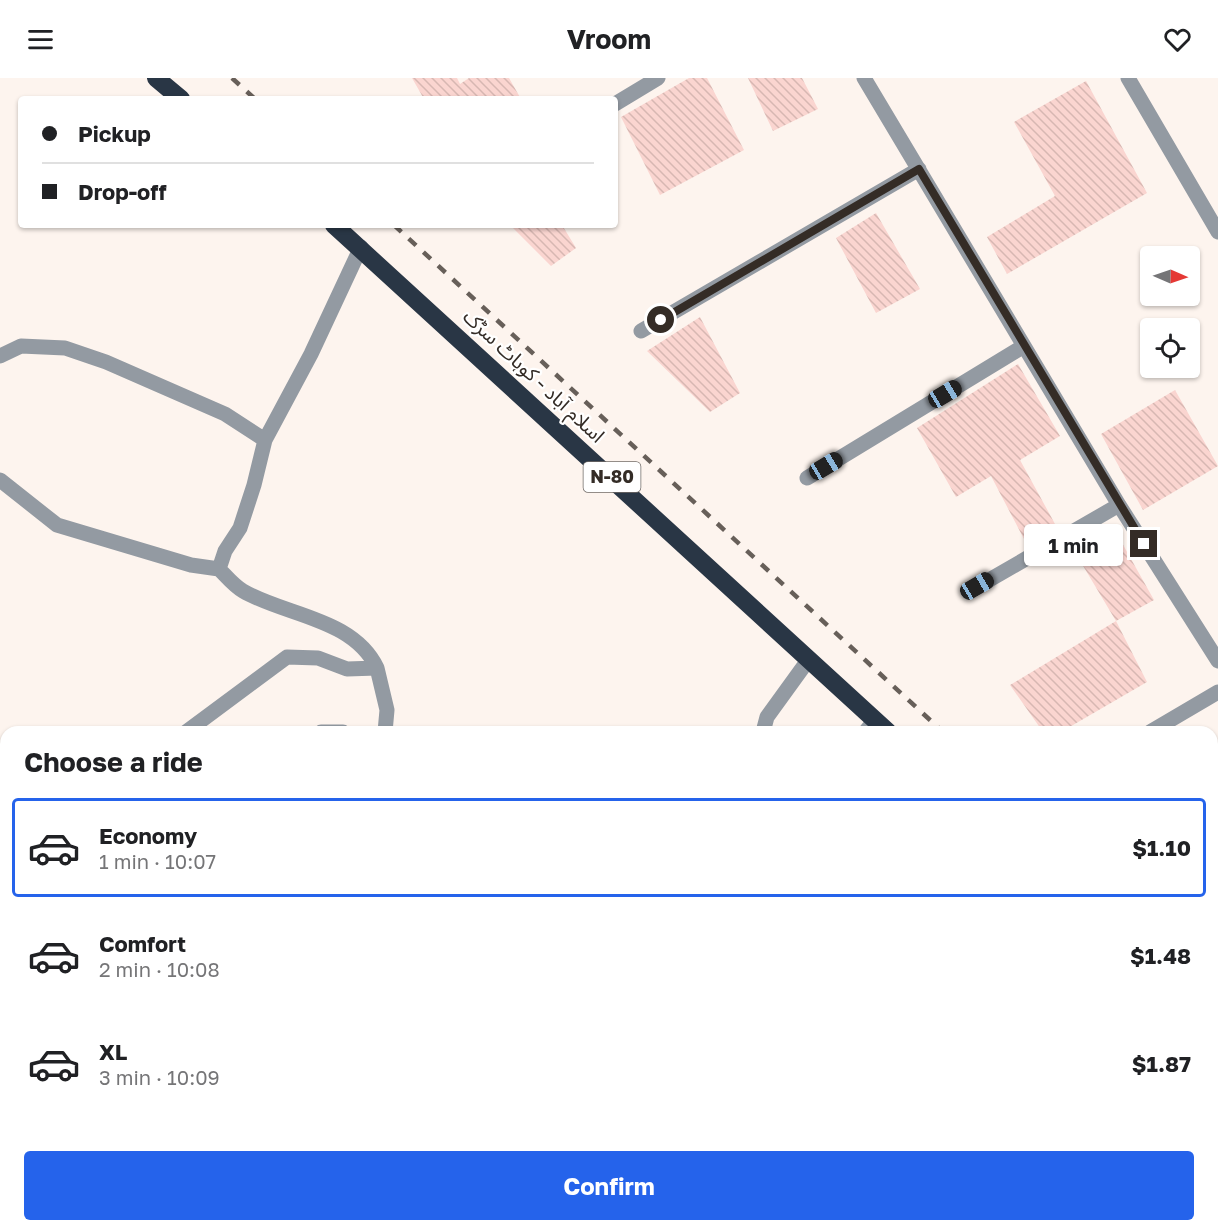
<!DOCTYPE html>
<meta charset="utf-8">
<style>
body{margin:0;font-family:"Golos Text","Noto Sans Arabic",sans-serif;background:#f2f2f2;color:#202124;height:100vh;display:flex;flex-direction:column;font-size:22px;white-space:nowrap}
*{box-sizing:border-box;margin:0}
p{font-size:20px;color:#757577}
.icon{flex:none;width:33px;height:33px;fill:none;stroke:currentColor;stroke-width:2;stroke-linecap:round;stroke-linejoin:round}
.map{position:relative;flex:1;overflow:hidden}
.sheet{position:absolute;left:0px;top:648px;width:1218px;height:506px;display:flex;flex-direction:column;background:#fff;border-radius:18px 18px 0 0;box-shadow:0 2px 4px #0004}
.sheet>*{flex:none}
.top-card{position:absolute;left:18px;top:18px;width:600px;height:132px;border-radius:6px;box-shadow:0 2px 4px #0004;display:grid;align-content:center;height:132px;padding:0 24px;background:#fff}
.needle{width:39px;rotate:92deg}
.fabs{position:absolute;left:1140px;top:168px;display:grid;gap:12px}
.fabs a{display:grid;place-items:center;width:60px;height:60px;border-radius:6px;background:#fff;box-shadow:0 2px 4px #0004;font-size:30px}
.end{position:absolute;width:27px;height:27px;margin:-14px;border:8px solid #342c26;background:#fff;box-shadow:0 0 0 3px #fff}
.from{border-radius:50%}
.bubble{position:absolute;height:42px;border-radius:6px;background:#fff;box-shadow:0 2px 4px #0004;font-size:20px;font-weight:700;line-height:42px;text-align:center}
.car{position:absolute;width:18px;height:36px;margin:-18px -9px;border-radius:8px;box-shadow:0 0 4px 2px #0007;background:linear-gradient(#222 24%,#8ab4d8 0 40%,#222 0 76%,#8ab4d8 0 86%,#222 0)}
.top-card b{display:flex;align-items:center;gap:21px;height:57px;font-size:22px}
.top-card b+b{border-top:2px solid #e0e0e0}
.top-card i{width:15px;height:15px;background:#202124}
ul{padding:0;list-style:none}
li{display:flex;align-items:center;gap:18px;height:99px;margin:0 12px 9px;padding:0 12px;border:3px solid transparent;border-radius:6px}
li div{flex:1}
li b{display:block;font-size:22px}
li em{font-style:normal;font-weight:700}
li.selected{border-color:#2563eb}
li>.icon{width:54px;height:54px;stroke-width:1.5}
h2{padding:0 24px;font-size:27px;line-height:72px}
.primary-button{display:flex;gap:12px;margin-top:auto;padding:12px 24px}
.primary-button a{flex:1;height:69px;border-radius:6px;background:#2563eb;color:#fff;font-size:24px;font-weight:700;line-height:69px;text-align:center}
header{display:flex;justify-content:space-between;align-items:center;height:78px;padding:0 24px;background:#fff;font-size:27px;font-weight:700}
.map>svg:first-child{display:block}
</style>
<header><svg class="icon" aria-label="menu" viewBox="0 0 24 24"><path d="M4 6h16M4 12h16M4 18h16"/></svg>Vroom<svg class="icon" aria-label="heart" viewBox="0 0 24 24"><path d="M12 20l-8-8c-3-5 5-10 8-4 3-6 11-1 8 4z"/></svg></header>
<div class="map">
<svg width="1218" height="1153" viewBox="0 0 1218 1153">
<defs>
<pattern id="building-back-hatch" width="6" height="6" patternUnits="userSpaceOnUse" patternTransform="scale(1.5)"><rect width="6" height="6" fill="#fad5d0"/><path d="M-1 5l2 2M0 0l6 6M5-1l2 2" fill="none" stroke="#d7b7b2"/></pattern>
</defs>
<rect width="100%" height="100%" fill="#fdf4ee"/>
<path fill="url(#building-back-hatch)" d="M412,0H457L460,6L469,0H509L521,21H424Z
M689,0H707L744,72L660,117L621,39Z
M748,0H802L818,31L773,53Z
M1086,3L1147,115L1007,196L987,159L1055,118L1014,44Z
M876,135L920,211L876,235L836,160Z
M510,147H562L576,170L551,188Z
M700,239L740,315L710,334L647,273Z
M1018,286L1060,358L1020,382L1055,446L1024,461L991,398L956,419L917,350Z
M1175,312L1218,388L1143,432L1101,356Z
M1117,456L1154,522L1116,543L1079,481Z
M1116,543L1147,604L1061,654H1043L1010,607Z"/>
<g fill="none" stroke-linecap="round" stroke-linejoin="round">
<path stroke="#939aa2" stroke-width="15" d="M864,0L1119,427L1218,583
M1128,0L1218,154
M615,26L658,0
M641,253L919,91
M0,278L21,268L65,270L106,284L225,336L265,362
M807,400L1024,268
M0,402L57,447L191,487L219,491L225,473L240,450L254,407L265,362L311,276L361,169
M977,509L1119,427
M377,590L387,632L385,654
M186,654L287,579L318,580L347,591L377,590C353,540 286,538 243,513C234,508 226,498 219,491
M321,654H343
M763,654L767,639L809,581
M865,654L875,642
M1150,654L1218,614
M0,815L6,810
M183,1148L184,1153
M8,1153V1148
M249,1153L262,1148"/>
<path stroke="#293645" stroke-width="18" d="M156,0L181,21
M334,147L888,654
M1212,982L1218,988"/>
<path stroke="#675f59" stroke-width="4.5" stroke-dasharray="10 10" stroke-linecap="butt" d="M232,0L255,21
M394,147L943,654
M1212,902L1218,908"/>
</g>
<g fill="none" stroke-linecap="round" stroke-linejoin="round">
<path stroke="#342c26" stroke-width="8" d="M661,242L919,91L1144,466"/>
</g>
<g text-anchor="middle" stroke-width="4.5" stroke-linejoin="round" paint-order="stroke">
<rect fill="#fff" stroke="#716b67" stroke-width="1.5" x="583.5" y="384" width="57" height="30" rx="4.5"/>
<g font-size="18" font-weight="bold" fill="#342c26">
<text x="612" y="405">N-80</text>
</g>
<g font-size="20" fill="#342c26" stroke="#fff">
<text transform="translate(534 298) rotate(43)" y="7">اسلام آباد - کوہاٹ سڑک</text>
</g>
</g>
</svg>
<div class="fabs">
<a><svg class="needle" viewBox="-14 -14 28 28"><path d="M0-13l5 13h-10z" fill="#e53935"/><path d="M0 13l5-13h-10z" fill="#757577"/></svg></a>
<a><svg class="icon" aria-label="locate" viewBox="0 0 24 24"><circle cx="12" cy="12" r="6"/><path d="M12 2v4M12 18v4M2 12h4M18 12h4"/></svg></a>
</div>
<i class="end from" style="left:661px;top:242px"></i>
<i class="end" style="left:1144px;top:466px"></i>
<div class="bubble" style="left:1024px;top:446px;width:99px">1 min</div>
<i class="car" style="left:945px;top:316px;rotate:59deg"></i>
<i class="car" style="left:826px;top:388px;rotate:59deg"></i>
<i class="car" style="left:977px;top:508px;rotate:60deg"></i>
<div class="top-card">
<b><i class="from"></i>Pickup</b>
<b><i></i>Drop-off</b>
</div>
<section class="sheet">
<h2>Choose a ride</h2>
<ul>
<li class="selected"><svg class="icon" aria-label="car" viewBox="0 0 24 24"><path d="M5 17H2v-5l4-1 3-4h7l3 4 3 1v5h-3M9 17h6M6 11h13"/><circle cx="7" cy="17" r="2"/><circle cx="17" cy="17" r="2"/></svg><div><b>Economy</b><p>1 min · 10:07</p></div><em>$1.10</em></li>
<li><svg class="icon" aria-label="car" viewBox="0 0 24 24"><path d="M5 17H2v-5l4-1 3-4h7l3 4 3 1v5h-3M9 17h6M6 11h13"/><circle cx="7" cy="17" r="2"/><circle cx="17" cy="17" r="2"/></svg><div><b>Comfort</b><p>2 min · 10:08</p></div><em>$1.48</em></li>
<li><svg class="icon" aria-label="car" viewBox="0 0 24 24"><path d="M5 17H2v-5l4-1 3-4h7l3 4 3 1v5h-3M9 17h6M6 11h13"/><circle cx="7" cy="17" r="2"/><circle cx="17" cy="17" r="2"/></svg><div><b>XL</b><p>3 min · 10:09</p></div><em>$1.87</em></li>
</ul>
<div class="primary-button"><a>Confirm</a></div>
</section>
</div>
